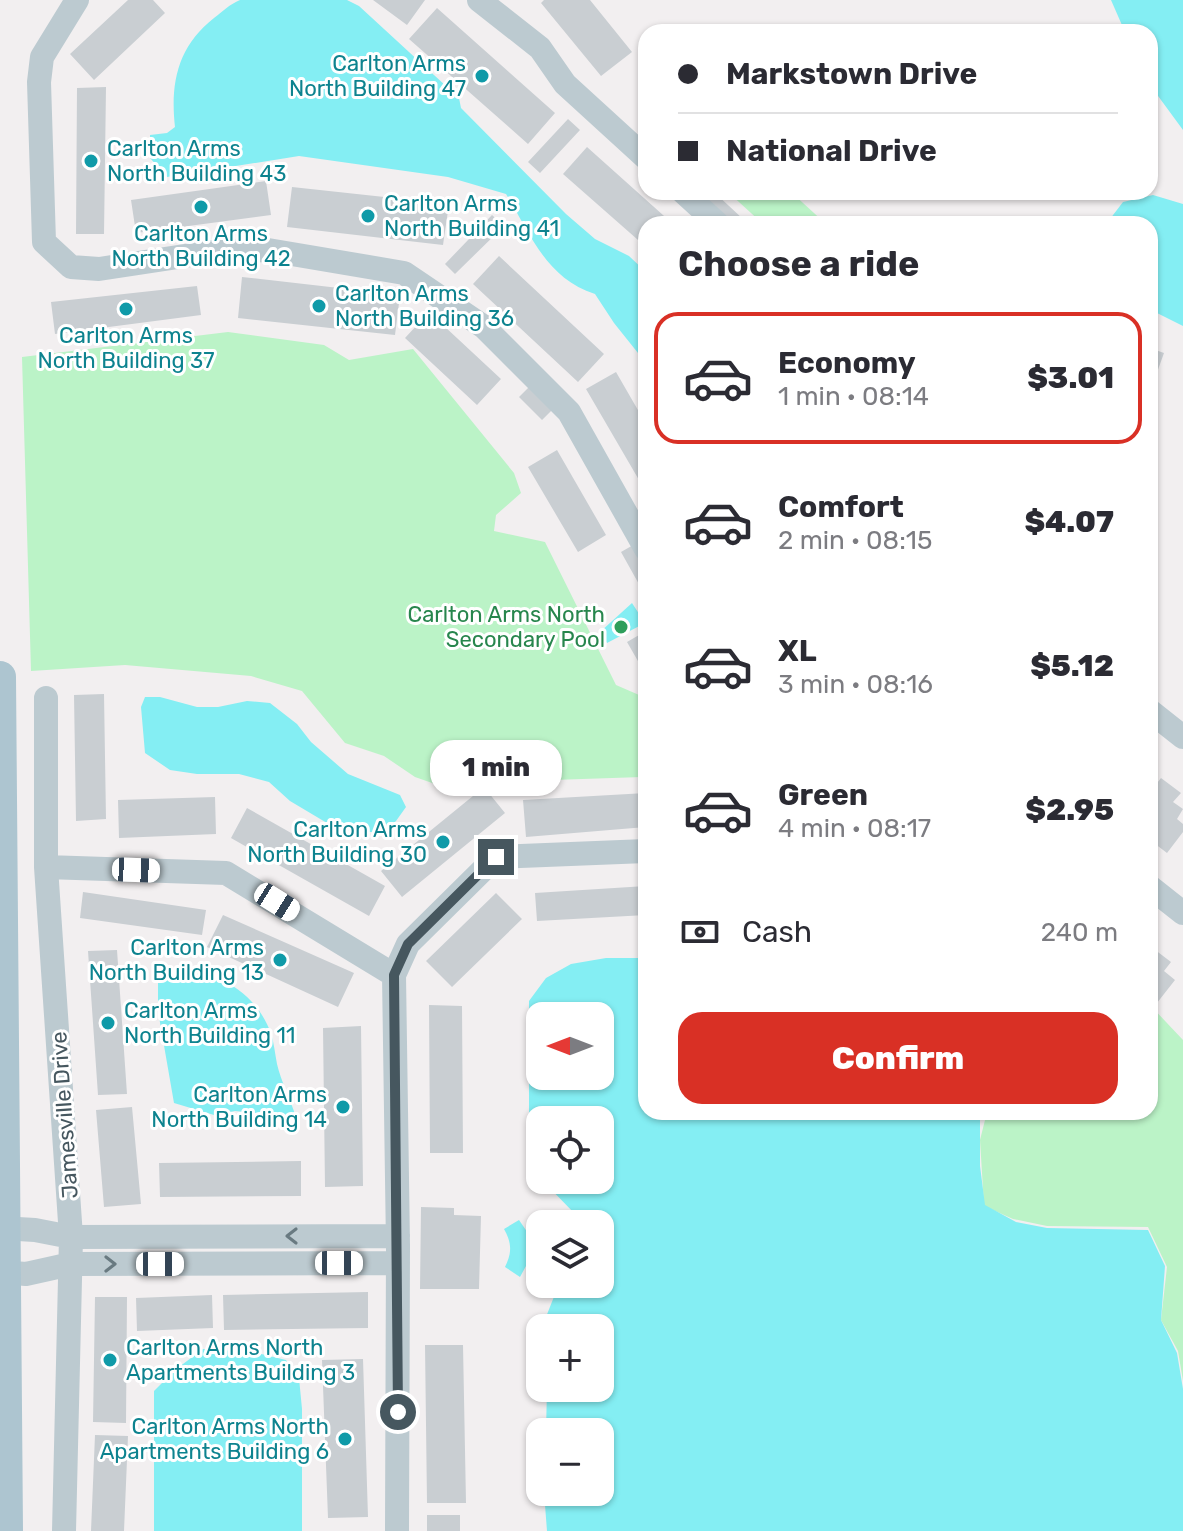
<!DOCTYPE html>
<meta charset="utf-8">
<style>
body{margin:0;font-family:Rubik,sans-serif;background:#f7f7f7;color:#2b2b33;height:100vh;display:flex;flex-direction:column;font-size:30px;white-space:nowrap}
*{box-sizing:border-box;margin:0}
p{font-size:26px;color:#7c7c81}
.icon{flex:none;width:44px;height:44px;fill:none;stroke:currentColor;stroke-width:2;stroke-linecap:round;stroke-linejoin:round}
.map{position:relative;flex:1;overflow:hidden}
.drawer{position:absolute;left:638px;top:216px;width:520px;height:904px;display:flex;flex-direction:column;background:#fff;border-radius:24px;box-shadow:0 2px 6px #0004}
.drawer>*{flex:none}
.hud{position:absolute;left:638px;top:24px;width:520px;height:176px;border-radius:24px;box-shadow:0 2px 6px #0004;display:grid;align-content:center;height:176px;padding:0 40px;background:#fff}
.needle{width:52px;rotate:270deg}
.buttons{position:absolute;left:526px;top:1002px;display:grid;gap:16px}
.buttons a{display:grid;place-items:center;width:88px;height:88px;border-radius:16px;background:#fff;box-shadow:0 2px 6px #0004;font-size:40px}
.end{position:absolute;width:36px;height:36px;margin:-18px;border:10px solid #46575f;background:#fff;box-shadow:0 0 0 4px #fff}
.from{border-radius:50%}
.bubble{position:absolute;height:56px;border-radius:24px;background:#fff;box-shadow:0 2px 6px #0004;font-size:26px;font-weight:800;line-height:56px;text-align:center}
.car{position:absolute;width:24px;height:48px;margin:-24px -12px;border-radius:10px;box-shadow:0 0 6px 2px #0007;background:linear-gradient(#fff 24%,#345 0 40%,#fff 0 76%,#345 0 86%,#fff 0)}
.hud b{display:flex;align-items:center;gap:28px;height:76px;font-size:30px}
.hud b+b{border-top:2px solid #e1e1e2}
.hud i{width:20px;height:20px;background:#2b2b33}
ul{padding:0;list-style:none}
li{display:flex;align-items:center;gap:24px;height:132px;margin:0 16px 12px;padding:0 24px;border:4px solid transparent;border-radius:24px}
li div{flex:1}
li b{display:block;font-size:30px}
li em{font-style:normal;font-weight:800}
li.selected{border-color:#d93025}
li>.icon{width:72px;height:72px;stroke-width:1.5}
h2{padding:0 40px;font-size:36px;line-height:96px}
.pay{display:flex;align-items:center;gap:20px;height:88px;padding:0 40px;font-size:30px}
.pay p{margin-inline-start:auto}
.cta{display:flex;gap:16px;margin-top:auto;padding:16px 40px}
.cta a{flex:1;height:92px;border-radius:24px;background:#d93025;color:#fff;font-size:32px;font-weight:800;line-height:92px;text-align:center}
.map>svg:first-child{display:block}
</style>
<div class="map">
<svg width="1183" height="1531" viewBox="0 0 1183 1531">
<rect width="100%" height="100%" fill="#f2eff0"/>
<path fill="#bbf3c7" d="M728,192H791L826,224H763Z
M228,332L324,345L349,360L413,349L514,473L521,493L496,515L494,531L545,542L616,685L646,698V779L642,777L435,784L415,777L384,756L345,743L302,691L251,676L125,665L31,671L22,357Z
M1150,1005L1183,1040V1381L1178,1351L1161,1320L1167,1267L1148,1227L1047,1226L1013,1219L984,1206L980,1140L987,1112H1150Z"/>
<path fill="#84eef3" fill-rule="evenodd" d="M240,0H347L359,6L459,98L461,108L566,214L595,239L629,256L646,272V363L614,323L595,294C546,278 531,235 506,194L448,177L299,156L167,177L150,158V135L167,133L175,127C170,83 178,46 214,18C222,12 230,4 240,0Z
M1111,0H1183V130L1150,85V32H1125Z
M1153,195L1183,204V326L1157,313L1150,300V224H1113L1110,219L1123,202Z
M632,603L645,623L607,643L600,632Z
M145,697H160L197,707H218L247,701L270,703L297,724L311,742L348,774L400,795L406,807L396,821L384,832H352L332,826L290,801L269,782L239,774H197L170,770L145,753L141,707Z
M606,958H646V1112H980V1166L985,1205L1016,1222L1047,1228L1148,1230L1165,1266L1161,1320L1177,1353L1183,1389V1531H547L544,1492H600V1432H546L547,1388H600V1328H543L544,1322L559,1284H600V1224H579L575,1214L542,1180H600V1120H540V1178L535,1174L529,1141V1001L546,978L571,964ZM600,1016V1076H540V1016Z
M166,969C212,969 253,987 271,1033C274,1043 275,1054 277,1064C281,1081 290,1099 296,1117L274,1119L257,1113L235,1111L214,1115L174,1103L158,1011V982Z
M519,1220L530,1236L540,1240V1257L526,1266L520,1277L505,1267C512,1253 512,1243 504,1229Z
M203,1349L253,1352L286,1360L299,1378L302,1409V1531H154V1391L175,1370Z"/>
<path fill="#c9ced2" d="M128,0H153L165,13L94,80L70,54Z
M373,0H425L407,25Z
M544,0H590L632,52L601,76L541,3Z
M437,8L555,113L528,144L409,39Z
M106,87L104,234H76L77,88Z
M568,119L580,130L540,173L528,162Z
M587,147L673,224H646V247L563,174Z
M266,181L271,215L136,233L131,200Z
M292,187L449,204L443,245L287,227Z
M690,192H714L743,219L738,224H725Z
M492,215L504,226L455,274L445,264Z
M499,256L604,354L578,382L473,284Z
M242,277L400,295L395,335L238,318Z
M197,286L201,315L55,334L51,302Z
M429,312L501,379L477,405L405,338Z
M1150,348L1164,353L1150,392Z
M616,372L646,424V492L586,389Z
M531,385L554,408L542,420L519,397Z
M557,450L606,535L578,552L528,467Z
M635,544L646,563V582L640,586L621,552Z
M646,631V675L627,642Z
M104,694L106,819L76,821L74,695Z
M1161,778L1181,793L1173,802L1183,809L1177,819L1183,824V832L1167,853L1150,840V792Z
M484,787L505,813L402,897L381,871Z
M646,793V827L526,837L523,800Z
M215,797L216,834L119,838L118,800Z
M247,808L385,886L369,916L231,838Z
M646,886V915L537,921L535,893Z
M83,892L206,910L202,935L80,918Z
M496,893L522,919L452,987L426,961Z
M223,915L354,973L338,1007L207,947Z
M1150,946L1171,962L1164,971L1175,980L1153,1008L1150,1006Z
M117,950L127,1094L98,1095L88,951Z
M429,1005L462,1006L463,1153H430Z
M361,1026L363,1186L325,1187L323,1028Z
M132,1107L141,1204L104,1207L96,1110Z
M301,1161V1196L160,1197L159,1163Z
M421,1207L454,1208V1215L481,1216L479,1289H420Z
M368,1292V1328L224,1330L223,1295Z
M212,1295L213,1328L137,1331L136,1298Z
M95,1297H127L126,1423L93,1422Z
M425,1345H463L466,1503H427Z
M363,1359L368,1517L328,1518L322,1360Z
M95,1435L128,1436L124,1531H91Z
M427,1515H460V1531H427Z"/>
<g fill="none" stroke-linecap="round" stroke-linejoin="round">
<path stroke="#bccad0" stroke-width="24" d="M77,0L42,57L39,82L44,242L71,267L99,269L211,252L268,250L404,273L484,327L569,412L646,549
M479,0L540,48L565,84L646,158
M683,192L718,224
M46,698V867L71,1237L64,1531
M1150,711L1183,737
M46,867L226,873L394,975L398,1246L397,1531
M1150,887L1183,913
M394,975L408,944L496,857L646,851
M0,1228L35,1230L71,1237L398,1236
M0,1272L26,1274L71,1264L398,1263"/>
<path stroke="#adc5d0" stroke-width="32" d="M0,677L7,1531"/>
</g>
<defs><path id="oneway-chevron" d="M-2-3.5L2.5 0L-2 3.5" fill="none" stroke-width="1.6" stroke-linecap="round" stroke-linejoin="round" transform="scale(2)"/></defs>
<g stroke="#697a81">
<use href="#oneway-chevron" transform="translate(292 1236) rotate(180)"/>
<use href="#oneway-chevron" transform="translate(110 1264)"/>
</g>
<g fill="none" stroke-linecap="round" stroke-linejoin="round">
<path stroke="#46575f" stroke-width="10" d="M398,1412L394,975L408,944L496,857"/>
</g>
<g fill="#0f9aa8" stroke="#fff" stroke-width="3">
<circle cx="482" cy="76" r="8"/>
<circle cx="91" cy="161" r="8"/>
<circle cx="201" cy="207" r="8"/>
<circle cx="368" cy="216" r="8"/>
<circle cx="319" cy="306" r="8"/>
<circle cx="126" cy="309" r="8"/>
<circle cx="443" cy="842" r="8"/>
<circle cx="280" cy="960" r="8"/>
<circle cx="108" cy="1023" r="8"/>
<circle cx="343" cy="1107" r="8"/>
<circle cx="110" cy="1360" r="8"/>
<circle cx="345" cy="1439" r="8"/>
</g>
<circle fill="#2e9e5b" stroke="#fff" stroke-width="3" cx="621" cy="627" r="8"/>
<g text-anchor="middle" stroke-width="6" stroke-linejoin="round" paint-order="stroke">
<g font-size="22" fill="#0d838f" stroke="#fff" text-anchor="end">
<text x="466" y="71">Carlton Arms<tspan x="466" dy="25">North Building 47</tspan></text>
<text x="107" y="156" text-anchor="start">Carlton Arms<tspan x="107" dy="25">North Building 43</tspan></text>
<text x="384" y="211" text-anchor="start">Carlton Arms<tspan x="384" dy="25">North Building 41</tspan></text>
<text x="201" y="241" text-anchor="middle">Carlton Arms<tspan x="201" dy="25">North Building 42</tspan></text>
<text x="335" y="301" text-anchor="start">Carlton Arms<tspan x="335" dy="25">North Building 36</tspan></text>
<text x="126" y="343" text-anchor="middle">Carlton Arms<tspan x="126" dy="25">North Building 37</tspan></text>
<text x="427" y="837">Carlton Arms<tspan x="427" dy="25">North Building 30</tspan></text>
<text x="264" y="955">Carlton Arms<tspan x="264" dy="25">North Building 13</tspan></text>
<text x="124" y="1018" text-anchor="start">Carlton Arms<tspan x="124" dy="25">North Building 11</tspan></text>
<text x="327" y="1102">Carlton Arms<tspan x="327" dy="25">North Building 14</tspan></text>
<text x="126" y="1355" text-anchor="start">Carlton Arms North<tspan x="126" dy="25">Apartments Building 3</tspan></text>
<text x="329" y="1434">Carlton Arms North<tspan x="329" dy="25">Apartments Building 6</tspan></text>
</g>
<g font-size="22" fill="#27864d" stroke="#fff" text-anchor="end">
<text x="605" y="622">Carlton Arms North<tspan x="605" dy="25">Secondary Pool</tspan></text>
</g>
<g font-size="22" fill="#46575f" stroke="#fff">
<text transform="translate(64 1115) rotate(-94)" y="8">Jamesville Drive</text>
</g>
</g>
</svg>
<div class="buttons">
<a><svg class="needle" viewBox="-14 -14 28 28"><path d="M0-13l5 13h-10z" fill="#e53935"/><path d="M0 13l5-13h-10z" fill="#7c7c81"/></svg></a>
<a><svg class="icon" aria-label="locate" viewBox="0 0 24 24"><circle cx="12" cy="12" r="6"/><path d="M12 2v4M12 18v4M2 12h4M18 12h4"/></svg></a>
<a><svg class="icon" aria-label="layers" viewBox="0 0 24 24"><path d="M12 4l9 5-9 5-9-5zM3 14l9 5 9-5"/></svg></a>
<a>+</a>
<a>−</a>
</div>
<i class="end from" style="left:398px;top:1412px"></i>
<i class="end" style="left:496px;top:857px"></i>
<div class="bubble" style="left:430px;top:740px;width:132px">1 min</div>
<i class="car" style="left:136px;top:870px;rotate:92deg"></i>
<i class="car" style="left:277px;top:902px;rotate:122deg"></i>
<i class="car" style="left:339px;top:1263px;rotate:90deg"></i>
<i class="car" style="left:160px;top:1264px;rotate:90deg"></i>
<div class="hud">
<b><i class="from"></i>Markstown Drive</b>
<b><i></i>National Drive</b>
</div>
<section class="drawer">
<h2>Choose a ride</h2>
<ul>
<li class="selected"><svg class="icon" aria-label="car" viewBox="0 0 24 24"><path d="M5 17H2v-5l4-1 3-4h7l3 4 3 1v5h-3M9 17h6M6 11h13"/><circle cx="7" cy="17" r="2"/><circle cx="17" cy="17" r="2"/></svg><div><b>Economy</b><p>1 min · 08:14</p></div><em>$3.01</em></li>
<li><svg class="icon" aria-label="car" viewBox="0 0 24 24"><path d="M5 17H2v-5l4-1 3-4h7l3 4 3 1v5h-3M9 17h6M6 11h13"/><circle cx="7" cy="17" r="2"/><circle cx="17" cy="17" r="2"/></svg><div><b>Comfort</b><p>2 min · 08:15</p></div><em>$4.07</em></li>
<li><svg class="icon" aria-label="car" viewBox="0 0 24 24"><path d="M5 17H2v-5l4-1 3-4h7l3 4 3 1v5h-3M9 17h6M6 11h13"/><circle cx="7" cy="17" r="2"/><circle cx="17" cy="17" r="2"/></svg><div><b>XL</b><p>3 min · 08:16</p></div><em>$5.12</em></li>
<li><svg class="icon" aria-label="car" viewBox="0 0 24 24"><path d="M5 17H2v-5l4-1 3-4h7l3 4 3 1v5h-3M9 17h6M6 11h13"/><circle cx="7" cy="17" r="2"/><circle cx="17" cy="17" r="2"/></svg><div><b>Green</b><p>4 min · 08:17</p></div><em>$2.95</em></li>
</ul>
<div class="pay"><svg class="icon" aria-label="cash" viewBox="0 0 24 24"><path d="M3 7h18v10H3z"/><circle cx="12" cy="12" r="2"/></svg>Cash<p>240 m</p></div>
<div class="cta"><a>Confirm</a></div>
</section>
</div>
